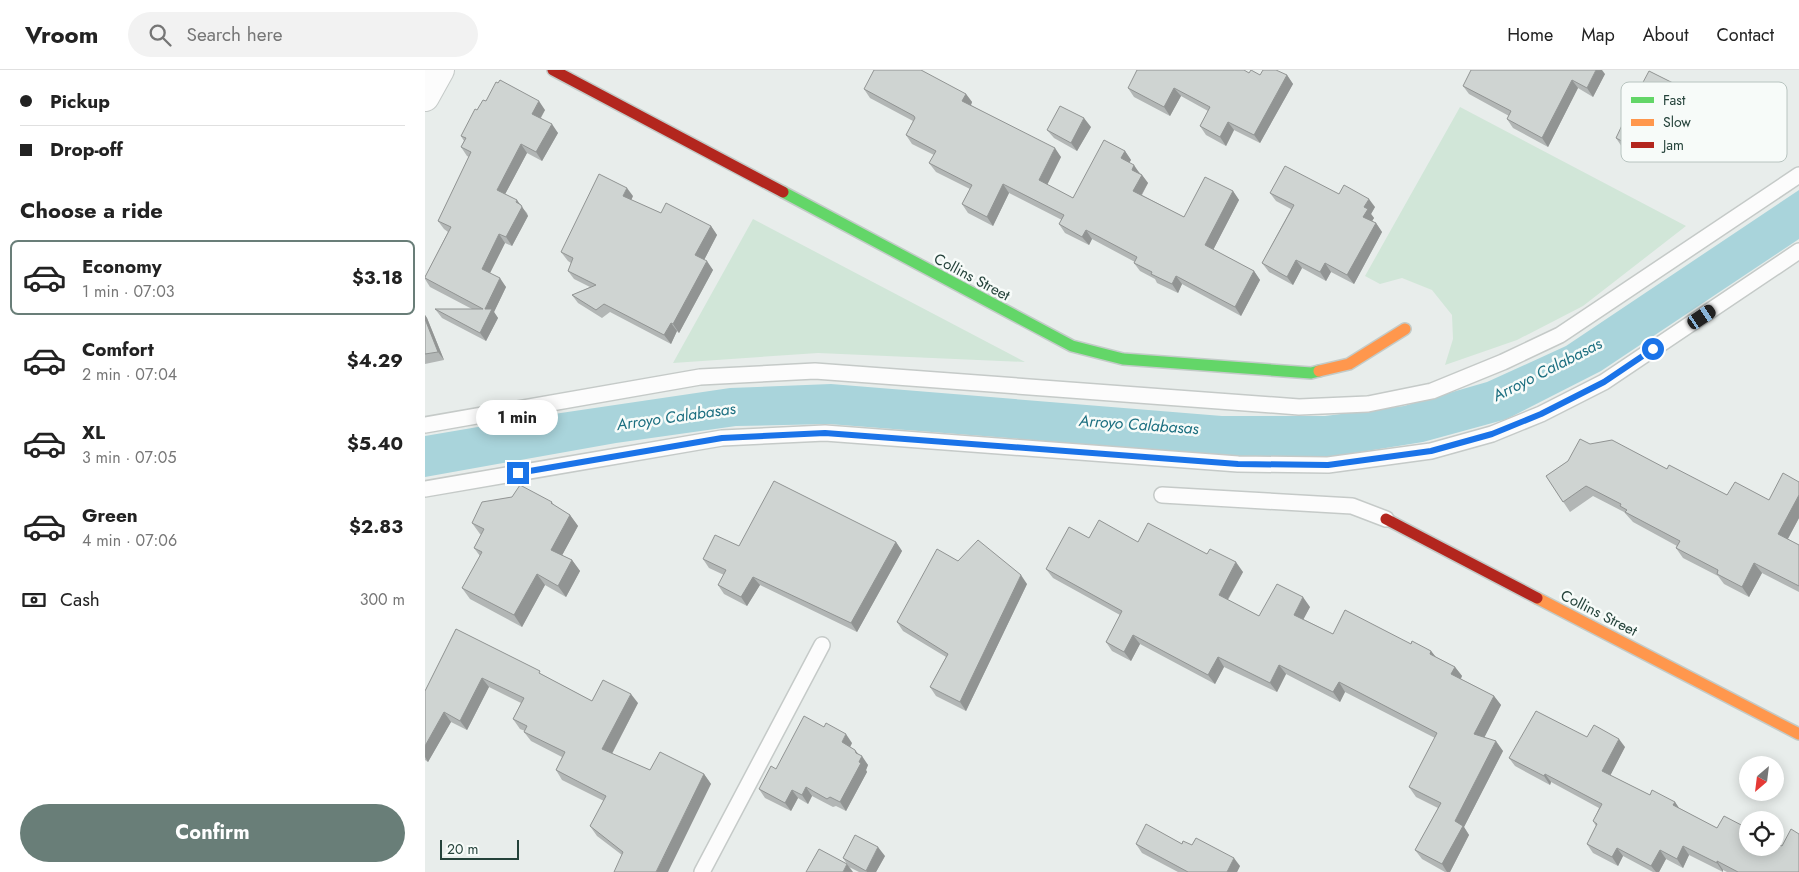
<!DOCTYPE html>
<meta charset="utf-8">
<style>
body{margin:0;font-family:Jost,sans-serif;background:#f2f2f2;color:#222;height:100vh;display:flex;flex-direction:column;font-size:19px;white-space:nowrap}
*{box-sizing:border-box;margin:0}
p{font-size:16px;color:#767676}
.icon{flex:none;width:28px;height:28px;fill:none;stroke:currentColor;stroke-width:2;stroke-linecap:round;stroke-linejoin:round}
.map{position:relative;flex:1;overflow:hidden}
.details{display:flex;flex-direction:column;background:#fff;width:425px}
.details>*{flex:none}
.guide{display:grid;align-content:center;height:110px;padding:0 20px;background:#fff}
.needle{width:32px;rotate:208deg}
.tools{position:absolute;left:1314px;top:686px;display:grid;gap:10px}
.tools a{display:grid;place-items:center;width:45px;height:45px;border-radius:50%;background:#fff;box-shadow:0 2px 12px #0003;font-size:25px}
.scale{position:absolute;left:15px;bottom:12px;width:79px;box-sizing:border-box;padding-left:5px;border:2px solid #24423a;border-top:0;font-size:14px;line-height:18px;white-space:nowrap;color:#24423a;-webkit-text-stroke:4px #f7fbf9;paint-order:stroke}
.end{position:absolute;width:22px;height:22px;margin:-11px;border:6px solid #1a73e8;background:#fff;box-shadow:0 0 0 2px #fff}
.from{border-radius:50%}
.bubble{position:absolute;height:35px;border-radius:18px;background:#fff;box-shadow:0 2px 12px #0003;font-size:16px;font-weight:700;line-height:35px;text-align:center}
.car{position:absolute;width:15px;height:30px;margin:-15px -8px;border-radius:6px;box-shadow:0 0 4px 1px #0007;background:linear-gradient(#222 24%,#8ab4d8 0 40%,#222 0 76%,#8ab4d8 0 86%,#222 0)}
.guide b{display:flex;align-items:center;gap:18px;height:48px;font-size:19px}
.guide b+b{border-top:1px solid #e0e0e0}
.guide i{width:12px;height:12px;background:#222}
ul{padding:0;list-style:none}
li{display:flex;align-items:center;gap:15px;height:75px;margin:0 10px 8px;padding:0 10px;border:2px solid transparent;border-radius:8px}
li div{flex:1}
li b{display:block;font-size:19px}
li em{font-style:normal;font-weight:700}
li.active{border-color:#697e78}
li>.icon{width:45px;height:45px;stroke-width:1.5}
h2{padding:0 20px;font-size:22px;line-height:60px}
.pay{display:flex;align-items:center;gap:12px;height:55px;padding:0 20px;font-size:19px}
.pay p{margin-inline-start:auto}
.primary-button{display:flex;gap:10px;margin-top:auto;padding:10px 20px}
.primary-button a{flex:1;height:58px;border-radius:30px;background:#697e78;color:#fff;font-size:20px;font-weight:700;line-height:58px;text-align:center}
header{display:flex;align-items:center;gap:30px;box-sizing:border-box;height:70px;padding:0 25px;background:#fff;border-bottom:1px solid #e0e0e0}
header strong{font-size:24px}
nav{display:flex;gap:28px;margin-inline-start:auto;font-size:18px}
.search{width:350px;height:45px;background:#f2f2f2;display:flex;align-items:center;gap:12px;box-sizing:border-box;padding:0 18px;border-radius:28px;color:#767676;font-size:19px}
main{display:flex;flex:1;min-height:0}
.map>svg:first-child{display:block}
</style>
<header>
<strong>Vroom</strong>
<div class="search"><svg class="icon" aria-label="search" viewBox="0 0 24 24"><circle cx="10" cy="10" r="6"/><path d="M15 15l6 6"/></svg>Search here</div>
<nav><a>Home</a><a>Map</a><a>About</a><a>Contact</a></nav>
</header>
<main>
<section class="details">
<div class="guide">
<b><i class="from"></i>Pickup</b>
<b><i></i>Drop-off</b>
</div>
<h2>Choose a ride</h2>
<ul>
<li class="active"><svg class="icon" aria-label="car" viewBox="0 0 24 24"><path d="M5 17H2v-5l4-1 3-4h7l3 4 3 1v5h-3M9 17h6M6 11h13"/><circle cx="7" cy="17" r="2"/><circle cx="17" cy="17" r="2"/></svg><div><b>Economy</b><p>1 min · 07:03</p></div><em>$3.18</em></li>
<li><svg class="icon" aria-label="car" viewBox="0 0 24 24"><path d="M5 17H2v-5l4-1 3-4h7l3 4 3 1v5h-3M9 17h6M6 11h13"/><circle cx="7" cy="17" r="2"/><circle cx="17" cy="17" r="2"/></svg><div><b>Comfort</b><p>2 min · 07:04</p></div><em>$4.29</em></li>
<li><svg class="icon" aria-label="car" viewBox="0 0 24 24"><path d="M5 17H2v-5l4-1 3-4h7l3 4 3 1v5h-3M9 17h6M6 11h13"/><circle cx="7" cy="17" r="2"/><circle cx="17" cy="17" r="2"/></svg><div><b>XL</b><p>3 min · 07:05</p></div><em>$5.40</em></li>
<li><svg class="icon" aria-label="car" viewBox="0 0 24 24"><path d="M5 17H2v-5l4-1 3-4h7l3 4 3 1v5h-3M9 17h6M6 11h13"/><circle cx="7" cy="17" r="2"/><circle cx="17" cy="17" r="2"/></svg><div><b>Green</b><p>4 min · 07:06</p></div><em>$2.83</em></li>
</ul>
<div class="pay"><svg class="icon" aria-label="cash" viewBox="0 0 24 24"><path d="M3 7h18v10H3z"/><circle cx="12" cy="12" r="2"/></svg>Cash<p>300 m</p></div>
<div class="primary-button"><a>Confirm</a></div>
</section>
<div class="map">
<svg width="1374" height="802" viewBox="0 0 1374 802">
<rect width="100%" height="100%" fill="#e8edeb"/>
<path fill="#d1e6d8" d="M1035,37L1261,156L1158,236L1092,270L1020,295L1028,269L1027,245L1007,220L977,208L955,214L940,206Z
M328,149L600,292L393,283L248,293Z"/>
<path fill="#a9d4db" d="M1374,120V169L1176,301L1082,349L998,372L898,388L824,387L404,354L311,356L191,373L0,407V366L129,344L305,318L406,314L797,346H900L979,336L1062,312L1141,276Z"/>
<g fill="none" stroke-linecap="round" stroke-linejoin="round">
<defs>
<path id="lane" d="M0,355L275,307L390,301L874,337L943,334L1007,321L1078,292L1135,265L1374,105
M0,419L297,368L400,363L813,394L903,395L1006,381L1067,364L1116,344L1179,312L1374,181
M737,425L927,436L961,449
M277,802L397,575"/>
<path id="street" d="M0,27L15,0"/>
<path id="fast" d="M358,122L647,276L698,289L886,303L894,301"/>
<path id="slow" d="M894,301L924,294L980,259
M1112,528L1374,664"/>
<path id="jam" d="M128,0L358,122
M961,449L1112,528"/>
</defs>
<use href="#lane" stroke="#c5cac8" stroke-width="18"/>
<use href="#street" stroke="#c5cac8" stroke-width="30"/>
<use href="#fast" stroke="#c3cbc8" stroke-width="14"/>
<use href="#slow" stroke="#c3cbc8" stroke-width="14"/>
<use href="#jam" stroke="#c3cbc8" stroke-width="14"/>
<use href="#lane" stroke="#fcfcfc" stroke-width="15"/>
<use href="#street" stroke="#fcfcfc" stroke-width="28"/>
<use href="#fast" stroke="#63d668" stroke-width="11"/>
<use href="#slow" stroke="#ff974d" stroke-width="11"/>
<use href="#jam" stroke="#b3261e" stroke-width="11"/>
</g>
<path fill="#b2b6b5" d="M824,3L835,5H862L868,14L835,73L809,60L801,76L781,65L775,56L783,41L756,26L745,46L709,27L703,18Z
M1180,4L1168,27L1153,18L1123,77L1088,58L1082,49L1084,46L1044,24L1038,16Z
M439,19L541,24L547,32L546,35L636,87L622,115L648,128L700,81L706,90L704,92L717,105L723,113L717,125L759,147L808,121L814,130L788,180L829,201L835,210L816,246L757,214L753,223L732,213L730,209L715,201L709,193L710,192L667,169L664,175L640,163L634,154L637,150L584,123L568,156L543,143L537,134L545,119L511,102L504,93L509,85L487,74L481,65L488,51L445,28Z
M1268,29L1249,66L1232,57L1216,86L1197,77L1191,68L1199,52L1198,50Z
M61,31L120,40L116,48L133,63L117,91L102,83L80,124L94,134L102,143L103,146L87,176L80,173L65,203L81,217L69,242L73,248L61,271L17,248L10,239H47L5,217L0,209V207L23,162L19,159L13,151L44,87L42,86L36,77L39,71L36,66L52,40Z
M666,57L652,81L629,68L622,60Z
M845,123L914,124L950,137L946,144L949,148L947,151L951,153L957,162L929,214L906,202L901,211L877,198L868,215L844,202L837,193L866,139L851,131Z
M208,126L206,130L236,143L286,156L292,165L279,190L288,200L254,263L252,261L246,274L185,242L177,248L153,233L147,225L165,217L149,209L143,201L146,193L143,191L136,182Z
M0,245L2,248L19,290L0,294Z
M1165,374L1242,399L1302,425L1344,430L1374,412V448L1363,469L1374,475V522L1337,503L1324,527L1299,514L1293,506L1258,488L1251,478L1252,476L1208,452L1199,442L1168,426L1145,442L1121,406L1143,391Z
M127,432L129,435L145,445L153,456L137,485L147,490L155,501L141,527L120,515L97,557L45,529L37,518L55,486L49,478L56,464H55L47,453Z
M664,468L782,484L818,502L803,530L834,546L885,537L878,549L908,564L986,574L1006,581L1011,587L1030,597L1037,606L1036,609L1069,626L1076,635L1059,667L1078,681L1039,757L1044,765L1025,802H1020L997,789L990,780L1013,738L991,727L984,717L1010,668L920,622L915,632L861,604L852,622L799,597L790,614L715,574L706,591L687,581L681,572L695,545L628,508L621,499Z
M471,472L477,481L432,562L335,515L322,536L299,524L293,515L299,505L284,498L278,489L314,476Z
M533,491L602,514L541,641L511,626L505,617L521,587L478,561L472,552Z
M31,559L167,631L213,633L187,684L225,700L279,704L286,714L197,785L172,766L165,756L179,731L137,710L131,700L137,687L106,671L99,662L100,661L95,659L88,649L96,633L64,617L42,660L26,652L3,692L0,690V621Z
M1162,667L1200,677L1185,705L1225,725L1250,732L1254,738L1374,802H1302L1298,800V802L1264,785L1258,798L1241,789L1234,802H1228L1198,786L1193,796L1168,783L1162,774L1171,756L1168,751L1174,738L1126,712L1125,715L1090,696L1084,688Z
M427,673L425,677L430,680L443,695L441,700L442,702L421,741L411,736L408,737L387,726L383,734L373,728L366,741L340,728L334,719L351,699Z
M711,774H757L767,775L815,796L812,802H753L717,783Z
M460,786L451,802H434L424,797L418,788Z"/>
<path fill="#919493" d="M1171,0H1177L1180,4L1168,27L1162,18Z
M862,5L868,14L835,73L829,65Z
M1147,10L1153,18L1123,77L1117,68Z
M749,18L756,26L745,46L739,37Z
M1262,20L1268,29L1249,66L1243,58Z
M541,24L547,32L544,40L537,31Z
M114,31L120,40L113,52L107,44Z
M659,48L666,57L652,81L646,73Z
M1226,49L1232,57L1216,86L1210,78Z
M803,52L809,60L801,76L795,67Z
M127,54L133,63L117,91L111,82Z
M96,74L102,83L78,128L72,120Z
M630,78L636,87L620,119L614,110Z
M700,81L706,90L702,97L696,88Z
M709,95L715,104L713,108L707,100Z
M717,105L723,113L714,129L708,121Z
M578,114L584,123L568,156L562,147Z
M202,118L208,126L204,135L198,126Z
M808,121L814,130L786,184L780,175Z
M944,129L950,137L946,144L949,148L944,156L938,147L939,137Z
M92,130L97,137L96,135L103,146L87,176L81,167Z
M951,153L957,162L929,214L922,205Z
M286,156L292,165L277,194L270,185Z
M661,160L667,169L664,175L657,167Z
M74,164L80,173L63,207L57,199Z
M871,190L877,198L868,215L862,207Z
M282,191L288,200L254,263L248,254Z
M900,193L906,202L901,211L895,202Z
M829,201L835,210L816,246L810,237Z
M751,206L757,214L753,223L747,214Z
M75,208L81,217L69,242L73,248L61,271L55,263L60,239Z
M0,245L2,248L19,290L13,282L0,249Z
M246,253L252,261L246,274L239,265Z
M1374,425V448L1360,474L1353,464Z
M145,445L153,456L134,491L126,480Z
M471,472L477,481L432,562L426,553Z
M147,490L155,501L141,527L133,516Z
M811,492L818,502L800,534L794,525Z
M1329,493L1337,503L1324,527L1317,517Z
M112,504L120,515L97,557L89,545Z
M596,505L602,514L541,641L535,632Z
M328,507L335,515L322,536L316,527Z
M878,527L885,537L876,554L869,545Z
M708,565L715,574L706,591L699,582Z
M1006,581L1013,590L1005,584Z
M793,587L799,597L790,614L783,605Z
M854,595L861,604L852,622L845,613Z
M1030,597L1037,606L1033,613L1026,604Z
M57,608L64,617L42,660L35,651Z
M914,612L920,622L915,632L908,622Z
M206,624L213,633L184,689L177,679Z
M1069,626L1076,635L1056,674L1049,664Z
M19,642L26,652L3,692L0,687V676Z
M421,664L427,673L423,681L417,672Z
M1194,669L1200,677L1183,710L1177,701Z
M1071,671L1078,681L1039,757L1044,765L1025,802H1022L1017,794L1030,751Z
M430,680L436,688L437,686L443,695L441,700L442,702L421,741L415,732L431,683Z
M279,704L286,714L243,802H231Z
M1120,704L1126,712L1125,715L1119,706Z
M381,717L387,726L383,734L377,725Z
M367,720L373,728L366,741L360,733Z
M1250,732L1256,741L1248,735Z
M1258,776L1264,785L1258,798L1252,789Z
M453,777L460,786L451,802H442L441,801Z
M1192,778L1198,786L1193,796L1187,787Z
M1235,780L1241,789L1234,802H1231L1226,796Z
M809,788L815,796L812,802H802Z
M1292,791L1298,800V802L1292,793Z
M422,794L428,802H418Z"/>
<path fill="#cfd4d2" stroke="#919493" d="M449,0H496L541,24L537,31L630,78L614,110L648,128L679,70L700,81L696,88L709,95L707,100L717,105L708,121L759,147L780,107L808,121L780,175L829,201L810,237L751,206L747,214L726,204L727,202L709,193L712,187L661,160L657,167L634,154L639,145L578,114L562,147L537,134L547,115L504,93L511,81L481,65L490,48L489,46L439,19Z
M712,0H819L824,3L826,0L835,5L838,0H851L862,5L829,65L803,52L795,67L775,56L785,37L749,18L739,37L703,18Z
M1046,0H1171L1162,18L1147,10L1117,68L1082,49L1086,41L1038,16Z
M1224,1L1262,20L1243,58L1226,49L1210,78L1191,68L1199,51L1198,50Z
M75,10L114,31L107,44L127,54L111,82L96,74L72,120L92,130L91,132L96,135L97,137L81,167L74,164L57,199L75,208L60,239H67L55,263L10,239H58L0,208V207L26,157L13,151L46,82L36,77L41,68L36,66L50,39L52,40L58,30L61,31L71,12L73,13Z
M635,36L659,48L646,73L622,60Z
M860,96L914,124L919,115L944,129L939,137L943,139L938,147L951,153L922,205L900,193L895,202L871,190L862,207L837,193L869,135L845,123Z
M174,104L202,118L198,126L236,143L241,133L286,156L270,185L282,191L248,254L246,253L239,265L179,234L171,240L147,225L171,215L143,201L148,188L136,182Z
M0,249L13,282L0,284Z
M1155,369L1165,374L1187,370L1242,399L1244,395L1302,425L1310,412L1344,430L1358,403L1374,412V425L1353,464L1374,475V516L1329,493L1317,517L1292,504L1293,500L1251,478L1255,471L1200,442L1202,440L1195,436L1196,434L1161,416L1138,432L1121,406L1143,391Z
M349,411L471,472L426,553L328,507L316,527L293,515L301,500L278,489L290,465L314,476Z
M95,415L127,432L126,433L145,445L126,480L147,490L133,516L112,504L89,545L37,518L57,482L49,478L59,459L47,453L57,432L87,427Z
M674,450L713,472L723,453L782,484L785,479L811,492L794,525L834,546L852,514L878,527L869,545L908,564L920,540L986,574L987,571L1006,581L1005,584L1030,597L1026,604L1069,626L1049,664L1071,671L1030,751L1038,756L1017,794L990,780L1016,733L984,717L1012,663L914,612L908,622L854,595L845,613L793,587L783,605L708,565L699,582L681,572L697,541L621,499L644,457L664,468Z
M553,470L596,505L535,632L505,617L523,584L472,552L512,479L533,491Z
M31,559L115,601L114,603L167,631L178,610L206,624L177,679L225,700L235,682L279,704L231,802H189L198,782L165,756L181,726L131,700L140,682L99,662L102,656L88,649L99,628L57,608L35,651L19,642L0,676V621Z
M1111,641L1162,667L1169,655L1194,669L1177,701L1225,725L1227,720L1250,732L1248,735L1292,758L1299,746L1322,758V778H1350V773L1357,776L1366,759L1374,764V802H1313L1292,791V793L1258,776L1252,789L1235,780L1226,796L1192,778L1187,787L1162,774L1172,754L1168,751L1177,734L1120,704L1119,706L1084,688Z
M379,646L399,657L401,653L421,664L417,672L430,680L431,683L437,686L434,692L436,693L415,732L405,727L402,729L381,717L377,725L367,720L360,733L334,719L346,696L351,699Z
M721,754L757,774L758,771L767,775L771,768L809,788L802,802H763L711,774Z
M430,765L453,777L441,801L418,788Z
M394,779L422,794L418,802H381Z"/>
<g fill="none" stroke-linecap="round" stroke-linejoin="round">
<path stroke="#1a73e8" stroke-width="6" d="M93,403L297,368L400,363L813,394L903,395L1006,381L1067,364L1116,344L1179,312L1228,279"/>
</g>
<g text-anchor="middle" stroke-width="5" stroke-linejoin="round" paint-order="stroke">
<g font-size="15" fill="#24423a" stroke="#f7fbf9">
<text transform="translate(547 207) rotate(28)" y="5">Collins Street</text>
<text transform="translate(1174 543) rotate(27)" y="5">Collins Street</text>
</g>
<g font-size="16" font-style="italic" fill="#1c6f80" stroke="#f7fbf9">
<text transform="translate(1122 299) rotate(-27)" y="6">Arroyo Calabasas</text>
<text transform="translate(251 346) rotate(-8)" y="6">Arroyo Calabasas</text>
<text transform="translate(714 354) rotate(4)" y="6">Arroyo Calabasas</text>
</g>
</g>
<rect x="1196" y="12" width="166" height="80" rx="8" fill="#f7fbf9" stroke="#b8c4c0" stroke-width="1"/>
<rect x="1206" y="27" width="23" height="6" fill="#63d668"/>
<rect x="1206" y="49" width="23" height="7" fill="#ff974d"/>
<rect x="1206" y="72" width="23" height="6" fill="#b3261e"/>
<g font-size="14" fill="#24423a">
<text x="1238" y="35">Fast</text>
<text x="1238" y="57">Slow</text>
<text x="1238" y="80">Jam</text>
</g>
</svg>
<div class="tools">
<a><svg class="needle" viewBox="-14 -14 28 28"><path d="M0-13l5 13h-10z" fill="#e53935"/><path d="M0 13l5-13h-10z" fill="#767676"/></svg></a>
<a><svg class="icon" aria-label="locate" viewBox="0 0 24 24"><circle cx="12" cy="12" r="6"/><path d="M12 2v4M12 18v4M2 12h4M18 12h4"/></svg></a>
</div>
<div class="scale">20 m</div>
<i class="end from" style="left:1228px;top:279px"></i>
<i class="end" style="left:93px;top:403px"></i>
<div class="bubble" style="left:51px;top:330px;width:82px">1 min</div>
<i class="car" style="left:1277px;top:247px;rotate:56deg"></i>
</div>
</main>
